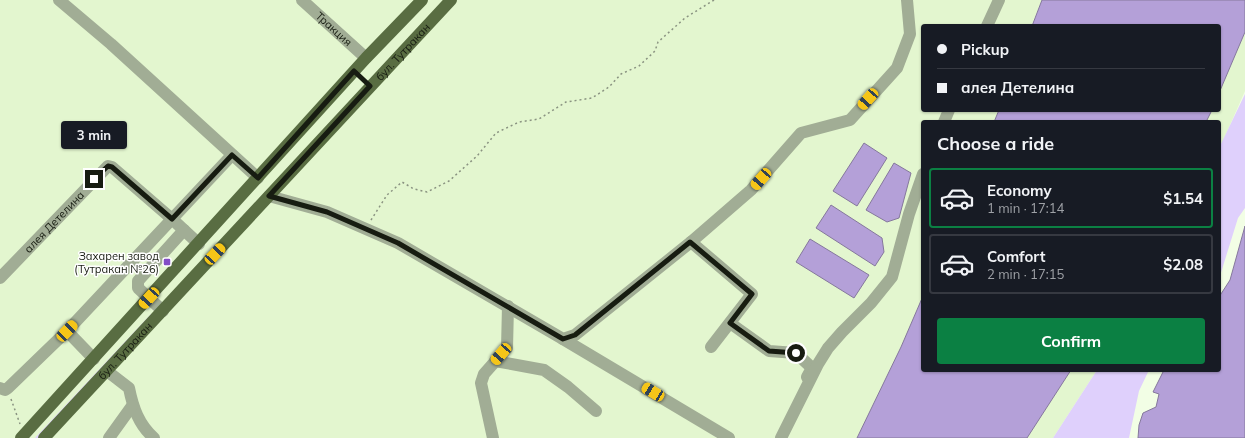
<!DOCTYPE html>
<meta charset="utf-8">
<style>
body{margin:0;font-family:Mulish,sans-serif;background:#242831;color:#f1f3f6;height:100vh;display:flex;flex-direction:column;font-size:15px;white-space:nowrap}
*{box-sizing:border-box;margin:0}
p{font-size:13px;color:#9ea1a6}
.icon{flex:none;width:22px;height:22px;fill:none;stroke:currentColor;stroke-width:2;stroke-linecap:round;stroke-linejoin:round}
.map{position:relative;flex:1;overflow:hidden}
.details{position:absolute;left:921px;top:120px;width:300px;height:252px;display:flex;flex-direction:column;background:#171b24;border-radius:4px;box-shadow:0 1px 3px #0004}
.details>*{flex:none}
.hud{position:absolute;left:921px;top:24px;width:300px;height:88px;border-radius:4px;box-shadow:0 1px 3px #0004;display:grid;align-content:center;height:88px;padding:0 16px;background:#171b24}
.end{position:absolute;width:18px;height:18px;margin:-9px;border:5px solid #171c11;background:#fff;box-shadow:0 0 0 2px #fff}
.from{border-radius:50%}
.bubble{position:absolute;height:28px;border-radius:4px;background:#171b24;box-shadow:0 1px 3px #0004;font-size:13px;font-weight:700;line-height:28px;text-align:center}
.car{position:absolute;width:12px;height:24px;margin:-12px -6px;border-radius:5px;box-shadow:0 0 3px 1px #0007;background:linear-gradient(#f5c518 24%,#345 0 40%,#f5c518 0 76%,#345 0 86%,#f5c518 0)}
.hud b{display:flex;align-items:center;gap:14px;height:38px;font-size:15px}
.hud b+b{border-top:1px solid #363941}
.hud i{width:10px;height:10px;background:#f1f3f6}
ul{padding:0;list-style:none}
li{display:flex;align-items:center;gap:12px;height:60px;margin:0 8px 6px;padding:0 8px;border:2px solid #363941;border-radius:4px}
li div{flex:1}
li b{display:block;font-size:15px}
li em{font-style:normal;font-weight:700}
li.current{border-color:#0b8043}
li>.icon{width:36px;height:36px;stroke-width:1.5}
h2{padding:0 16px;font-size:18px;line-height:48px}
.button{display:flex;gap:8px;margin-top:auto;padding:8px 16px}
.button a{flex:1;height:46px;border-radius:4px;background:#0b8043;color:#fff;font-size:16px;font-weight:700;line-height:46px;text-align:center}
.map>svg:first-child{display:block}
</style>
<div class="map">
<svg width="1245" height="438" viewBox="0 0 1245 438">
<rect width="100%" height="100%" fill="#f2fee5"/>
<path fill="#e3f6cf" d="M0,0H1042L1031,26H923V110H999L994,122H923V296L904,341L857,438H0Z
M1245,32V91L1219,150V122H1206L1212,110H1219V93Z
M1071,370H1097L1053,438H1027Z"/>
<path fill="#dfd0fc" d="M1245,94V208L1238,218L1219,279V148Z
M151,314L152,315L40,438H35Z
M1097,370H1149L1139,391L1129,438H1053Z"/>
<path fill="#b4a0d8" stroke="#85789c" d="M1042,0H1245V32L1219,93V26H1032Z
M999,110H1212L1206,122H994Z
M864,143L887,158L857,206L833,191Z
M894,163L911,173L899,218L887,222L866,210Z
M831,205L882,238L884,252L875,266L816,228Z
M1245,226V438H1138L1139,425L1143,413L1156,407L1159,394L1153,392L1164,370H1219V297L1230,280Z
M810,239L869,275L854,298L796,262Z
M923,296V370H1071L1027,438H857L901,347Z"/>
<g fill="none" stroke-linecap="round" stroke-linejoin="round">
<path stroke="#8a9381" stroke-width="1.5" stroke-dasharray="2 3" stroke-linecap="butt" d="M371,220L387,195L402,182L414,189L427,192L449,181L477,156L496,133L519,122L539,119L566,102L592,98L609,87L621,74L639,66L655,51L658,42L685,18L714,0
M11,399L20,424"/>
<g stroke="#a1ad95" stroke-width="12">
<path d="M59,0L111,44L258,178"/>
<path id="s1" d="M302,0L366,58"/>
<path d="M987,26L999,0"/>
<path d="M944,122L949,110"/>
<path d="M269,196L327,212L398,243L563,339L575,335L691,242L751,190L801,133L850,120L897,68L910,34L907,0"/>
<path d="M691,242L752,294L711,347"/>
<path id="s2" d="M0,278L108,166L112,167L172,219L232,155"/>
<path d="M163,311L138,288V281L184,230"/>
<path d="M730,323L769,351L796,353L812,368L807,377"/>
<path d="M563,339L729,438"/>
<path d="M94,359L67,331L172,219L199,244"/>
<path d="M495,361L544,370L568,387L596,411"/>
<path d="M107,371L129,388C133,408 139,425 154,438"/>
<path d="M0,388L5,390L8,388L67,331"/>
<path d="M109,438L132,406"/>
<path d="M493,438L481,383L484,374L507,348L508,306"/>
<path d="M781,438L818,364L828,348L842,332L871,303L892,277L909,214L923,174"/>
</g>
<g stroke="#596d42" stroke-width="12">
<path d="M21,438L366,58L422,0"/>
<path id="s3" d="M44,438L451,0"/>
</g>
</g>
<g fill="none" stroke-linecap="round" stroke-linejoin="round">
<path stroke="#171c11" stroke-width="5" d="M94,179L108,166L112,167L172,219L232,155L258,178L354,71L370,86L269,196L327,212L398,243L563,339L575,335L690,242L752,294L730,323L769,351L796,353"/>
</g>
<rect fill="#834ec6" stroke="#fff" stroke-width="1.5" x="163" y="258" width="8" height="8" rx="2"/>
<g text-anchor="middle" stroke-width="3" stroke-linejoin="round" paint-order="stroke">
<g font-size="11" fill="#171c11" stroke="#fff">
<text dy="4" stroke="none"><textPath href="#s1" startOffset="43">Тракция</textPath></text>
<text dy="4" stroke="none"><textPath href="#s3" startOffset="527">бул. Тутракан</textPath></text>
<text dy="4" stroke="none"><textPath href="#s2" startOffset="78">алея Детелина</textPath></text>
<text dy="4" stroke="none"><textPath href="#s3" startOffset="119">бул. Тутракан</textPath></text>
</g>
<g font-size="11" fill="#171c11" stroke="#fff" text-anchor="end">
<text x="159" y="260">Захарен завод<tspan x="159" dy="13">(Тутракан №26)</tspan></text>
</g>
</g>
</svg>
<i class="end from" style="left:796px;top:353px"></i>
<i class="end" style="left:94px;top:179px"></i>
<div class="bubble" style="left:61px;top:121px;width:66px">3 min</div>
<i class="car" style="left:868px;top:99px;rotate:222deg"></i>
<i class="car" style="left:761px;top:179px;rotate:221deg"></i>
<i class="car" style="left:215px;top:254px;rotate:43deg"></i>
<i class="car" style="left:149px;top:298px;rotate:222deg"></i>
<i class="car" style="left:67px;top:331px;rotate:44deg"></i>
<i class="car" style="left:501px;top:354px;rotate:221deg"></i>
<i class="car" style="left:653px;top:392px;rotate:301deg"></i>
<div class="hud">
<b><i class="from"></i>Pickup</b>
<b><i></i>алея Детелина</b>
</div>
<section class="details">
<h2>Choose a ride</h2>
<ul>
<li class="current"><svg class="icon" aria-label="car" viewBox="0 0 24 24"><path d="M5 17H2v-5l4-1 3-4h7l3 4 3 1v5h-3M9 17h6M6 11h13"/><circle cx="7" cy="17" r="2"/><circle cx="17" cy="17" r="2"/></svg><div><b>Economy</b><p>1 min · 17:14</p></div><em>$1.54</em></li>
<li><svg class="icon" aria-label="car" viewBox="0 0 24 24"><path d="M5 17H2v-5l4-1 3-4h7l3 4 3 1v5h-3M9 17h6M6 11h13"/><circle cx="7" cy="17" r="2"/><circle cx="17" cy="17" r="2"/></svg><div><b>Comfort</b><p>2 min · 17:15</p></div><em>$2.08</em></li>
</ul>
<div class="button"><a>Confirm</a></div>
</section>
</div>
